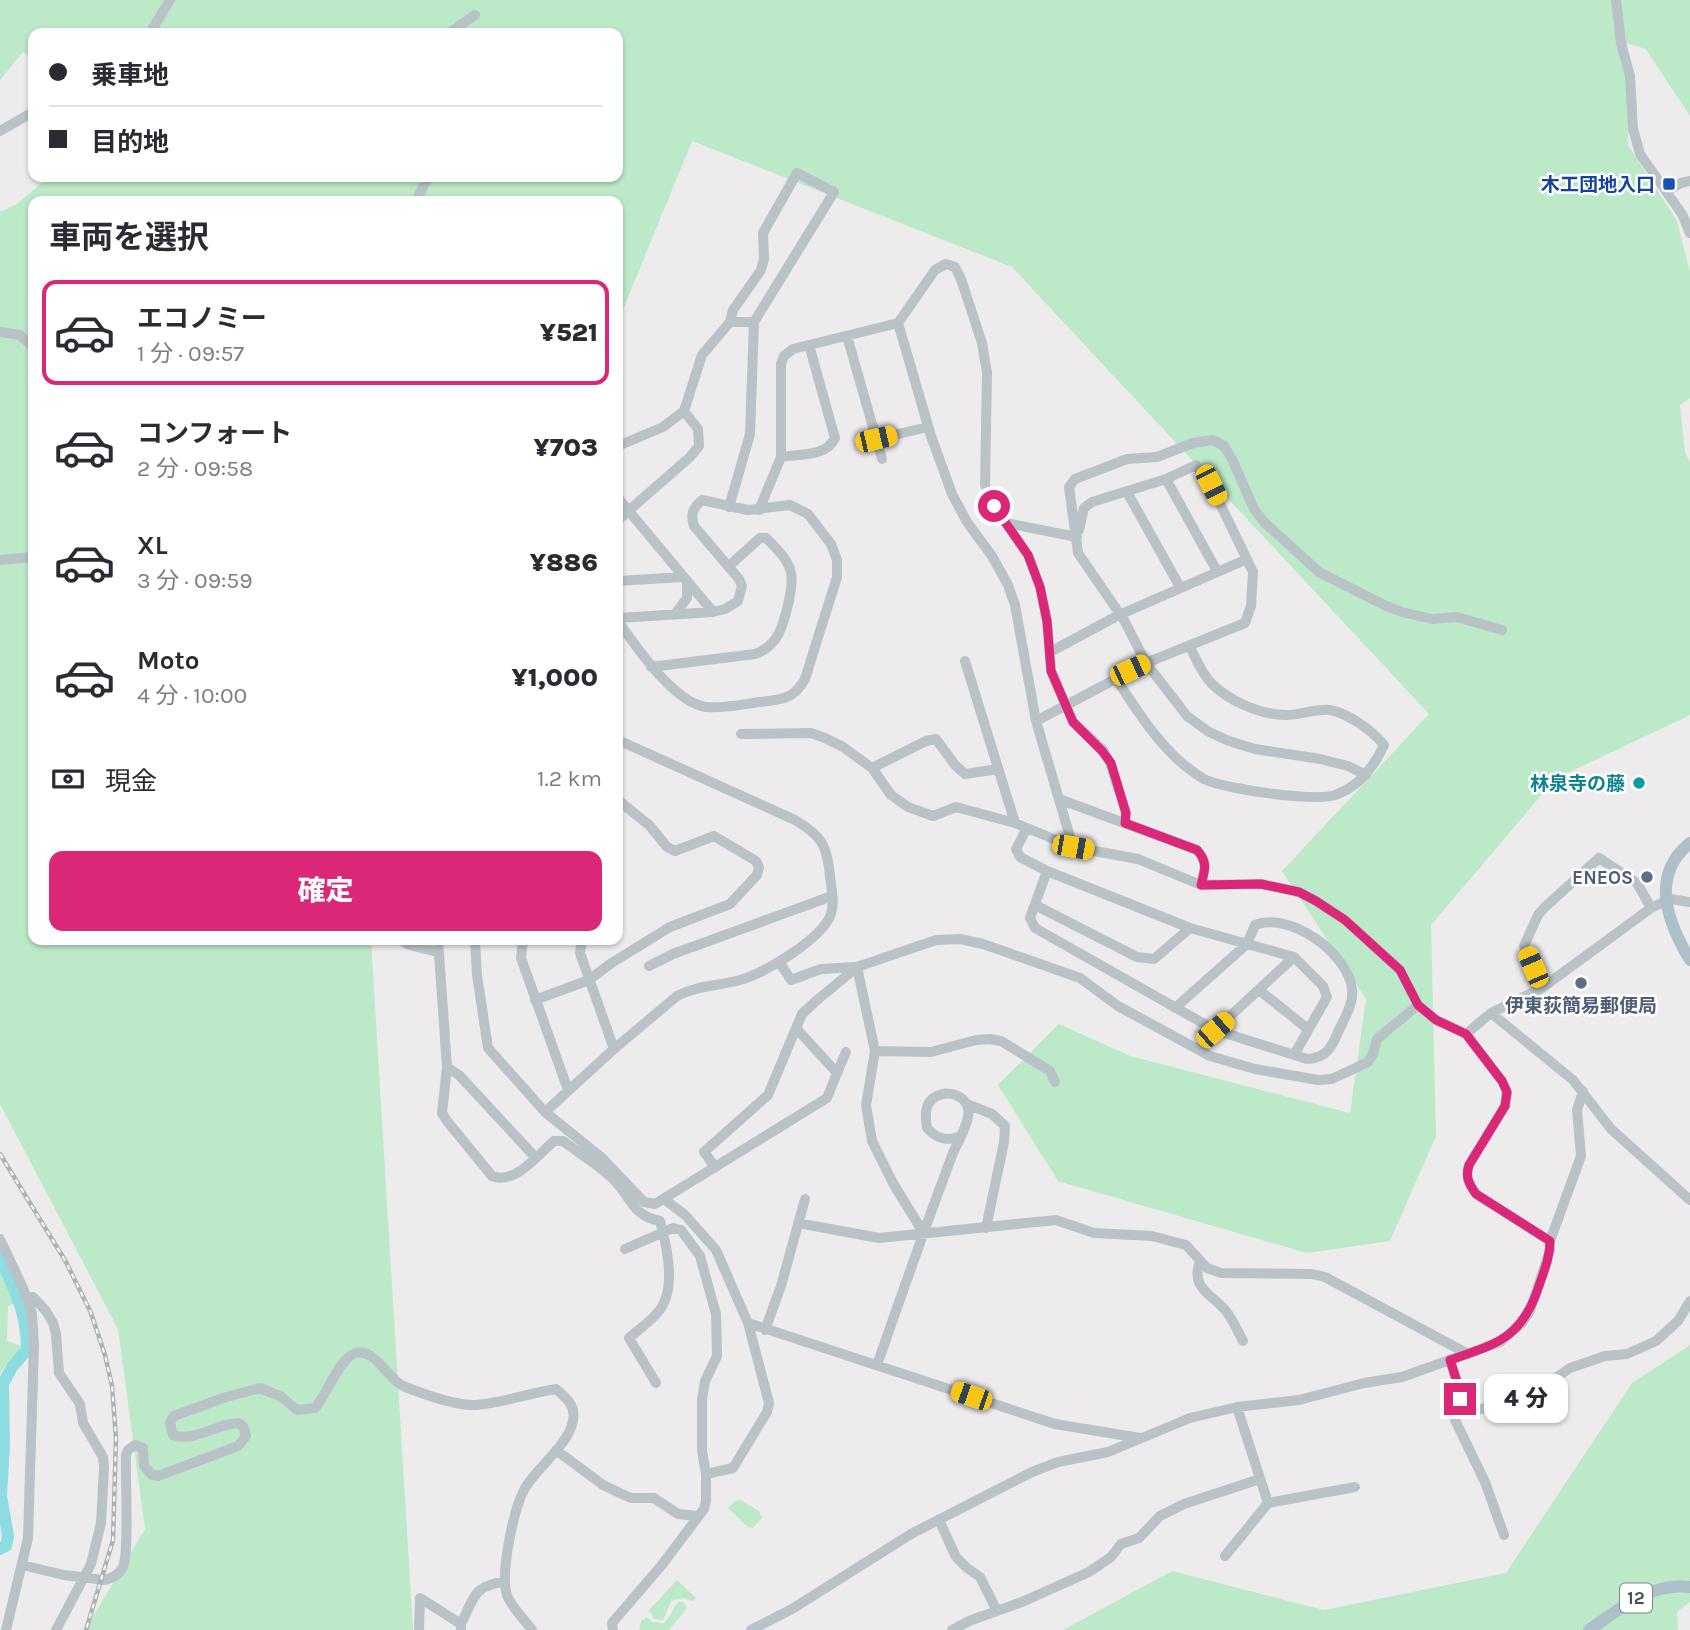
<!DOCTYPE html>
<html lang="ja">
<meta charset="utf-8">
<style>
body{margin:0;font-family:Karla,"Noto Sans JP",sans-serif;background:#f7f7f7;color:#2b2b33;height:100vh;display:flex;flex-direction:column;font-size:26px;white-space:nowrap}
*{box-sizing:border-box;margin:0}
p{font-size:23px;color:#7c7c81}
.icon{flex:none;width:38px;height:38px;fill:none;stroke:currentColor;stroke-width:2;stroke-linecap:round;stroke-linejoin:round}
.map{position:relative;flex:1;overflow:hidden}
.panel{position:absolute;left:28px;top:196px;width:595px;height:749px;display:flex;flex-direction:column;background:#fff;border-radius:14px;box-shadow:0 2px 5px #0004}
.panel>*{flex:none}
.top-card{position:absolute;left:28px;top:28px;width:595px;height:154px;border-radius:14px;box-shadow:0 2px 5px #0004;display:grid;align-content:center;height:154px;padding:0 21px;background:#fff}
.end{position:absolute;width:32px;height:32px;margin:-16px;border:9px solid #db2777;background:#fff;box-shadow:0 0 0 4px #fff}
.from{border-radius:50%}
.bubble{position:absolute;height:49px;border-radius:14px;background:#fff;box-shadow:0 2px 5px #0004;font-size:23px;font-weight:800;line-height:49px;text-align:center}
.car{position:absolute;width:21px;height:42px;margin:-21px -10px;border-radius:9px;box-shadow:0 0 5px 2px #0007;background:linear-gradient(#f5c518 24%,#345 0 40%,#f5c518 0 76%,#345 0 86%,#f5c518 0)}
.top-card b{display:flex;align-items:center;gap:24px;height:66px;font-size:26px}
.top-card b+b{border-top:2px solid #e1e1e2}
.top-card i{width:18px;height:18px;background:#2b2b33}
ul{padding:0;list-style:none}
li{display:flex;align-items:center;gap:21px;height:105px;margin:0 14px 10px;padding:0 7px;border:4px solid transparent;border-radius:14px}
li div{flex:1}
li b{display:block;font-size:26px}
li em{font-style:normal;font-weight:800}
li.selected{border-color:#db2777}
li>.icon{width:63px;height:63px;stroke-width:1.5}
h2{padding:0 21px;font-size:32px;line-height:84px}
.pay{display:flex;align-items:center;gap:18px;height:77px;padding:0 21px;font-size:26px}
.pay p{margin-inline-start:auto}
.cta{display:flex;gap:14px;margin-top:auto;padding:14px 21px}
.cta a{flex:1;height:80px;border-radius:14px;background:#db2777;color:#fff;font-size:28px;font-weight:800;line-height:80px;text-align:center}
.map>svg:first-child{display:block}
</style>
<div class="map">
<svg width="1690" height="1630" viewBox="0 0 1690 1630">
<rect width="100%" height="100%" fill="#eeebec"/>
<path fill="#bce9c8" d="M0,0H1690V116L1646,49L1618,41L1629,88L1628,145L1677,221L1690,272V398L1680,405L1685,452L1690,462V715L1555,779L1431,925L1436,1136L1390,1241L1307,1253L1058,1181L998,1085L1059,1024L1130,1056L1350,1113L1366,999L1282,871L1429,714L1012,267L692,141L618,322V201H33V940H371L413,1630H85L145,1529L118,1329L0,1104V212L17,204L49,177H618V33H33V58L23,52L0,80Z
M0,1262L17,1303L8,1306L7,1341L22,1346C16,1358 5,1362 0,1375Z
M1690,1345V1602L1677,1612L1678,1630H1063L1172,1571L1324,1610L1506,1573L1632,1383Z
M741,1500L759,1511L762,1518L753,1528L748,1527L728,1508L735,1501Z
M677,1580L696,1598L692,1601L684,1598L671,1601L663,1620L654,1619L649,1610Z
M678,1602H683L687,1608L669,1630H639L641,1621L647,1617L652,1622L664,1623C672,1616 672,1609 678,1602Z"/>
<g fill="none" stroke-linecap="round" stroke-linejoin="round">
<path stroke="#8ddce2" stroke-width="12" d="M0,1256C14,1291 27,1310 27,1350L12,1367L3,1384L4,1445L1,1496L8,1536L6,1546L0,1549"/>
<path stroke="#b8c2c7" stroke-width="10" d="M1616,0L1621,43L1630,76L1633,129L1640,154L1682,214L1690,233
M150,33L170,0
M449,33L475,15
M0,131L33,112
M1667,191L1681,183L1690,181
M416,201L428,177
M730,322H754
M898,323L931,436L952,494L967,522L992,556L1008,585L1015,605L1036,721L1073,847
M0,332L20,335L33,347
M847,336L882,459
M876,439L928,427
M618,446L663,427L684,411L702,355L730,322L733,310L761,270L764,259L763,233L797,173L834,192L754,322L750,434L729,507
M781,457C800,454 826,457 835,438L809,345
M1166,479L1217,571
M1127,492L1180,587
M618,498L713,612
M759,510L781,457V364L784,356L793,349L898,323L935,270L946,264L955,267L961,279L982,343L987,373L985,485L994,506L1028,555L1040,587L1047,621L1051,671L1073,722L1103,750L1110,763L1126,813L1125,823
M618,520L690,457L699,446L698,429L684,411
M1006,523L1077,537
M0,560L33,557
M618,581L683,577
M675,614L687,598V582
M618,618L713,612L725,609L738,601L742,586L739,579L694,526C690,514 693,508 702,500L748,510L790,505L808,514L831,544L837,560V577L805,679C794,699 782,700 760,702C743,704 723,709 706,707C674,703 635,645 618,621
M1050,652L1119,615L1245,560
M965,661L1015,823
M651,667L755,654C766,650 774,643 779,633C785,620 794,586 791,573C788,559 776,548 766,538H760L729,566
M1115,677C1135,708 1156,741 1184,765C1191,770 1199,777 1206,780C1226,789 1319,803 1338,794C1360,785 1374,767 1384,745C1372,730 1349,714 1330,710C1317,708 1300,715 1286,715C1261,715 1231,702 1212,684C1202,674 1196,659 1190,647
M1036,721L1146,663L1245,623L1251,606L1253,572L1211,485L1196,465L1166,479L1092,502L1084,508L1079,530
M741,734L811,733L825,738L843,747L872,768L891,795L908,807L933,816L956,807L1015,823L1073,847L1138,859L1201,885L1261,884L1299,892L1316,901L1345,920L1400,970L1418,1005L1436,1020L1466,1034L1502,1081L1507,1092L1505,1106L1469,1165C1465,1177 1469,1184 1476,1194L1550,1241V1250L1530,1311L1522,1323L1500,1342L1402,1377L1364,1383L1299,1400L1237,1407L1190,1418L1108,1452L1058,1462L1032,1472L911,1534L792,1609L751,1630
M872,768L926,741L936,739L955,765L965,774L998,769
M1366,775L1348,766L1320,759L1255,749L1229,741L1209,732L1187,716L1146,663L1124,620L1078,553L1069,487L1075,479L1127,459L1157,457L1193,443L1213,440L1224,446L1232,459L1254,509L1265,523L1319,572L1384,605L1402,612L1432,619L1457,617L1502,630
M1059,799L1197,850C1208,862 1205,870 1201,885
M1027,828L1016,849L1020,857L1047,871L1190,928L1294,957L1323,986L1327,997L1294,1055
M1047,871L1030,918L1035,928L1215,1030L1307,1059C1327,1058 1332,1047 1339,1030C1345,1017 1354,1003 1352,989C1348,953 1290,911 1255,925L1247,944L1175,1008
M1035,905L1137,957L1154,959L1190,928
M401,940L409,945L438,952
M438,940L447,1067L442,1113L447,1121L492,1176C515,1185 538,1155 554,1141H563C579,1153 597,1164 612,1178C631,1195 630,1215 660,1221C667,1246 677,1291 658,1312C650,1322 638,1330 629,1338L656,1383
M475,940L477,975L488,1048L545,1112L602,1158L644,1202L655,1204L827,1098L837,1073
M523,940L521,958L568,1090
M582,940L580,953L614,1049
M780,963L791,980L821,969L857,967
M649,966L673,954L832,896
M857,967L875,1051L866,1105L872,1141L894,1185L923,1232
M1542,988L1524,946L1538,915L1544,908L1599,858L1637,883L1651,908
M1259,990L1308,1029
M535,1000L589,980L610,964L670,927L730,904L757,875L759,867L756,861L714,836L675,851L667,847L650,826L618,800
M1491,1013L1573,1080L1611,1129L1690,1200
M796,1028L837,1073L846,1052
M1215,1030L1294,957
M1466,1034L1491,1013L1542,988L1651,908L1670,899L1690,902
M875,1051L931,1052L976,1040L990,1039L1001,1041L1050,1071L1055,1082
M447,1067L460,1076L535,1157
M967,1104L992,1114L1005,1126L1004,1142L986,1228
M545,1112L614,1049L677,996C698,985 719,986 740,980C764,974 823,938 831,914C835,903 831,887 830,876C827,845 822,836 795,820L618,740
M715,1167L704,1152L768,1095L802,1014L816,1001L857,967L936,940L960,939L983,944L1080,978L1118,1006L1210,1056L1255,1069L1318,1080L1332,1079L1368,1062L1373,1054L1377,1039L1418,1005
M664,1199L685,1215L716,1250L748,1323L769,1403L767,1412L733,1468L706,1474
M798,1223L879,1238L1056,1220L1094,1233L1152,1236L1186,1245L1207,1268L1221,1273L1312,1274L1325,1277L1468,1354
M0,1239L23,1288L32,1314L34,1344L28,1538L6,1630
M1550,1241L1581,1156L1577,1110L1583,1091
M1200,1261C1190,1289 1211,1293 1226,1311C1233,1320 1238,1332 1243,1341
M26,1298L33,1297L46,1311L53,1323L56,1334L59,1373L80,1404L83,1423L103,1457L104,1467L101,1523L91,1564L56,1630
M748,1323L1055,1424L1140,1438
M765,1330L781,1286L805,1199
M1450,1360L1459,1388V1399L1455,1420L1485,1482L1504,1535
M877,1365C902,1294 926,1224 953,1153C958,1142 971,1120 968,1108C963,1089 933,1089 927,1107C925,1114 926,1122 927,1128C937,1139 947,1142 960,1136
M1237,1407L1268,1503
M1457,1412L1475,1411L1488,1407L1505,1398L1530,1393L1540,1389L1570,1368L1605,1356L1627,1354L1656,1341L1678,1321L1690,1301
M556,1450L603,1485L624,1495L631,1498H654L678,1514L698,1516
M939,1520L956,1557L967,1568L980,1577L997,1611
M1225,1556L1268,1503L1355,1487
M22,1565L64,1575L97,1579
M103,1580C111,1579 117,1576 122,1569C130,1558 125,1475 126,1455L128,1450L135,1445L143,1448L144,1466L152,1475L158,1476L238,1446L246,1436L243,1426L239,1423C218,1423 193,1443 173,1435L170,1422L174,1416L223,1398L260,1388L280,1396L297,1410L315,1408C327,1395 339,1358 356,1353C375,1348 388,1379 403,1386C423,1394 455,1406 476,1405C503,1403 529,1393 556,1389C566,1398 576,1405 573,1420C570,1443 539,1466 527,1485C514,1504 500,1573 507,1595C512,1608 524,1619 532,1630
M419,1630L420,1598L461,1624
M461,1630V1624C474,1598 473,1585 505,1582
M613,1630L612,1623L661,1566L704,1509L706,1501V1474L702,1451V1400L705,1381L717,1356L716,1314L700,1256L681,1230L673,1228L625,1249
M952,1630L969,1621L1022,1602L1089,1572L1111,1557L1121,1544L1139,1538L1160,1516L1184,1504L1260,1479"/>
<path stroke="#adbfc8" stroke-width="12" d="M1690,843C1649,876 1668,923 1690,960
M1589,1630C1620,1609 1650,1582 1690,1587"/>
<defs>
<path id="rail" d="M0,1154L66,1262L91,1313L105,1355L112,1386L116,1438L113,1540L86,1630"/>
</defs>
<use href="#rail" stroke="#aeb2b5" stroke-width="4.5"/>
<use href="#rail" stroke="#fff" stroke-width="2" stroke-dasharray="5" stroke-linecap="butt"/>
</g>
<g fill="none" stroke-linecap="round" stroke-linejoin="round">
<path stroke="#db2777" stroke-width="9" d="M994,506L1028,555L1040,587L1047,621L1051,671L1073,722L1102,751L1111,763L1126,813L1125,823L1197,850C1208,862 1205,870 1201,885L1261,884L1299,892L1316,901L1345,920L1400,970L1418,1005L1436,1020L1466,1034L1502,1081L1507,1092L1505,1106L1469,1165C1465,1177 1469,1184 1476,1194L1550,1241C1550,1256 1545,1269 1540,1283C1523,1337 1500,1343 1450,1360L1459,1388L1460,1399"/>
</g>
<rect fill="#1a4fb4" stroke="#fff" stroke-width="2.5" x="1662" y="177" width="14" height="14" rx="3.5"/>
<circle fill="#0f9aa8" stroke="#fff" stroke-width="2.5" cx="1639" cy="783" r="7"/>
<g fill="#5c6f8a" stroke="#fff" stroke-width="2.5">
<circle cx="1647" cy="877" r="7"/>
<circle cx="1581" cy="983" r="7"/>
</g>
<g text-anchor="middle" stroke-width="5" stroke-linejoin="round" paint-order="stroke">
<rect fill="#fff" stroke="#7e8589" stroke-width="2" x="1620" y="1583.5" width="32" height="29" rx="5"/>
<g font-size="18" font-weight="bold" fill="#465157">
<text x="1636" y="1604">12</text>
</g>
<g font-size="19" font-weight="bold" fill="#164399" stroke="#fff" text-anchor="end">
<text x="1655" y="191">木工団地入口</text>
</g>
<g font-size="19" font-weight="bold" fill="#0d838f" stroke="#fff" text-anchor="end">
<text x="1625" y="790">林泉寺の藤</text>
</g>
<g font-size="19" font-weight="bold" fill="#4e5e75" stroke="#fff" text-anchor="end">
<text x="1633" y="884">ENEOS</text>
<text x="1581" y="1012" text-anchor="middle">伊東荻簡易郵便局</text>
</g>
</g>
</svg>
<i class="end from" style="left:994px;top:506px"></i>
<i class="end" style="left:1460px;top:1399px"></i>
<div class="bubble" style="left:1484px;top:1374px;width:84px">4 分</div>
<i class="car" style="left:876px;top:439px;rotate:77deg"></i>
<i class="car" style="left:1211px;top:485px;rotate:153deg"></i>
<i class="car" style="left:1130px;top:670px;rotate:65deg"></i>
<i class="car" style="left:1073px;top:847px;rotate:100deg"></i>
<i class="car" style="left:1533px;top:967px;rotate:337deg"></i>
<i class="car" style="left:1215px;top:1030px;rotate:49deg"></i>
<i class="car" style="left:971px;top:1396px;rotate:289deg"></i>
<div class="top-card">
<b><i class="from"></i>乗車地</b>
<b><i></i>目的地</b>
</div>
<section class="panel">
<h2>車両を選択</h2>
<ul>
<li class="selected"><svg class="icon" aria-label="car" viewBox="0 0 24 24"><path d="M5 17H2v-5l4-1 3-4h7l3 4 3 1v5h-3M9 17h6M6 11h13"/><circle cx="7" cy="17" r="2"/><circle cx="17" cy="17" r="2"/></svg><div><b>エコノミー</b><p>1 分 · 09:57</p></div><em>¥521</em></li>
<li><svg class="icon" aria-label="car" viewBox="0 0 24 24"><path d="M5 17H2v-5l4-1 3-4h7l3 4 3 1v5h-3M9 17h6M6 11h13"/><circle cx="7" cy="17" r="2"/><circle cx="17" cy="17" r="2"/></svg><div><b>コンフォート</b><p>2 分 · 09:58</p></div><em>¥703</em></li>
<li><svg class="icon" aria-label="car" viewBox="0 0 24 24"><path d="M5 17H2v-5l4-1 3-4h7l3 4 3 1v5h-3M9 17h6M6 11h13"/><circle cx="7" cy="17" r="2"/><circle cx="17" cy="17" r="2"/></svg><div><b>XL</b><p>3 分 · 09:59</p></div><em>¥886</em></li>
<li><svg class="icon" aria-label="car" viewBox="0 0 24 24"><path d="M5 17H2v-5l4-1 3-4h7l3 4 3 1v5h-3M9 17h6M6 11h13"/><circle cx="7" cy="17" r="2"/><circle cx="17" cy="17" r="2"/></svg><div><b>Moto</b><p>4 分 · 10:00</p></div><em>¥1,000</em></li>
</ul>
<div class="pay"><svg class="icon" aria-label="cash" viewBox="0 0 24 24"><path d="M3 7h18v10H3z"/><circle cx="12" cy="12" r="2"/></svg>現金<p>1.2 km</p></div>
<div class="cta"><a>確定</a></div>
</section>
</div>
